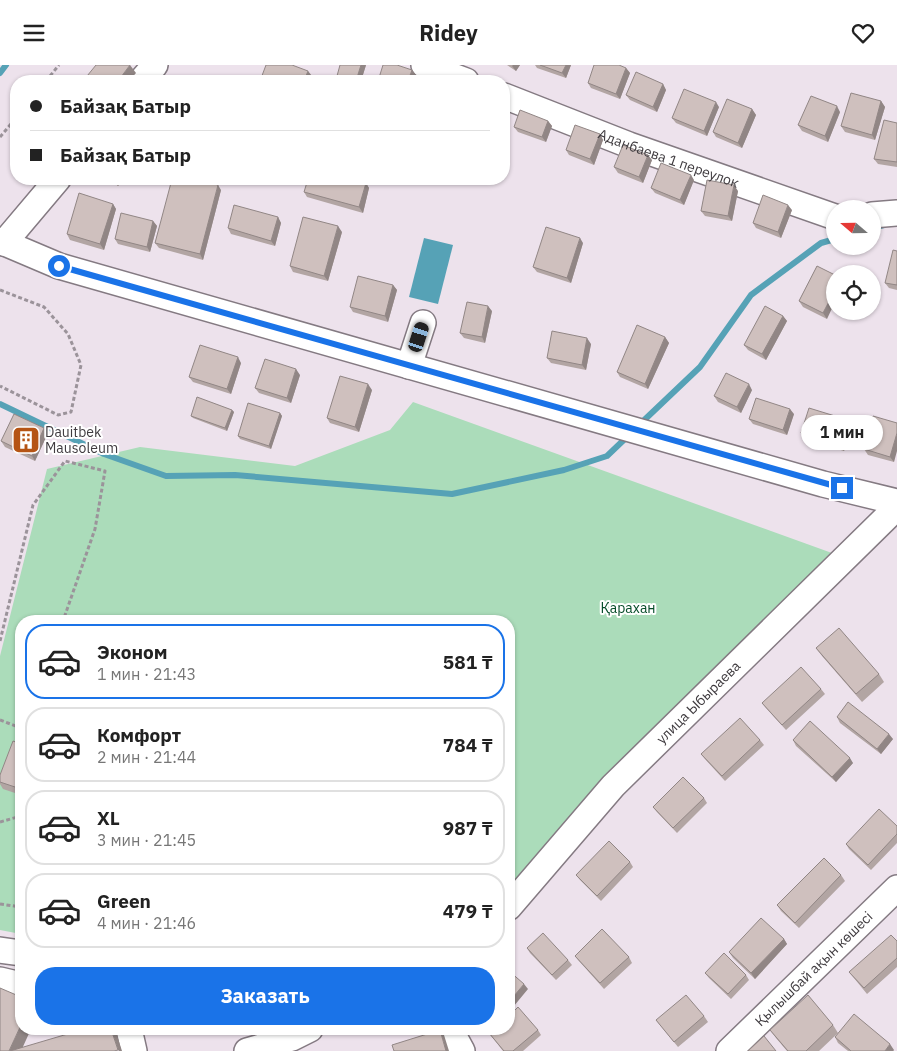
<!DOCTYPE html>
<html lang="ru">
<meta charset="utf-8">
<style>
body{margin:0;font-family:"IBM Plex Sans",sans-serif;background:#f2f2f2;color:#222;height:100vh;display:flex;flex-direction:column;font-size:19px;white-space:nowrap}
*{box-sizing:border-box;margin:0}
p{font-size:16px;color:#767676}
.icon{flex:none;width:28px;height:28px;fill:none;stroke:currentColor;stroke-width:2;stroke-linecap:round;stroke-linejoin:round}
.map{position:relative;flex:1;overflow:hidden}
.side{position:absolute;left:15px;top:550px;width:500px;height:420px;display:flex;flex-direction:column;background:#fff;border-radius:20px;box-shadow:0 1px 4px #0004}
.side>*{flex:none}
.banner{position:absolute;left:10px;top:10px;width:500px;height:110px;border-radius:20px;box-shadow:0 1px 4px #0004;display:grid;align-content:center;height:110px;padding:0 20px;background:#fff}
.needle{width:32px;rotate:290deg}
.tools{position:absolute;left:826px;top:135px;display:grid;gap:10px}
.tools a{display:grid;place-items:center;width:55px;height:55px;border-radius:50%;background:#fff;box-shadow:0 1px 4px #0004;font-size:25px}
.end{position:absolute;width:22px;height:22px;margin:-11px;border:6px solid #1a73e8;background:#fff;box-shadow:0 0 0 2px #fff}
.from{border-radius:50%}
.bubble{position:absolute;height:35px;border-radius:18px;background:#fff;box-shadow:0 1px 4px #0004;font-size:16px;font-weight:700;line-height:35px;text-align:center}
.car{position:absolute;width:15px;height:30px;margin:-15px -8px;border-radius:6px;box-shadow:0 0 4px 1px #0007;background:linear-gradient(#222 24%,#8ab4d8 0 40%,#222 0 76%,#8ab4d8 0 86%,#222 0)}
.banner b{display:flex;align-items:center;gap:18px;height:48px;font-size:19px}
.banner b+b{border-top:1px solid #e0e0e0}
.banner i{width:12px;height:12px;background:#222}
ul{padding:9px 0 0;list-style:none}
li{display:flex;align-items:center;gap:15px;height:75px;margin:0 10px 8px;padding:0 10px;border:2px solid #e0e0e0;border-radius:20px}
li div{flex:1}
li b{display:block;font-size:19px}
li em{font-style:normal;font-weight:700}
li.active{border-color:#1a73e8}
li>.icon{width:45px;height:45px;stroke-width:1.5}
.cta{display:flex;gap:10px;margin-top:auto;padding:10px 20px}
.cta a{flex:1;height:58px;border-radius:20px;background:#1a73e8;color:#fff;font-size:20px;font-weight:700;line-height:58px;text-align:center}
header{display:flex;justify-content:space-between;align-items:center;height:65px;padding:0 20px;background:#fff;font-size:22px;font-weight:700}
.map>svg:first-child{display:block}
</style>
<header><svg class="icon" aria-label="menu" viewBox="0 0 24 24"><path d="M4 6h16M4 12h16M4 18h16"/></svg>Ridey<svg class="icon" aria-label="heart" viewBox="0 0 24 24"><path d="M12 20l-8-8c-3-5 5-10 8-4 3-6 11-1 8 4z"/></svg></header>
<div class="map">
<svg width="897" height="986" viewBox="0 0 897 986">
<rect width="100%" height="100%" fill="#ede2ec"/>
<path fill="#abdcba" d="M413,337L843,492L509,839V556H21V869L0,865V591L47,404L140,382L295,401L390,365Z"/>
<path fill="#56a2b6" d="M424,173L453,180L438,239L409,232Z"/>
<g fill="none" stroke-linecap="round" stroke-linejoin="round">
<path stroke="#56a2b6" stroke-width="6" d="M0,8L6,0
M872,163L884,160
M0,339L104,389L166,411L235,410L452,429L564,405L607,391L629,370
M639,360L700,302L751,230L821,178L835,174"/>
<defs>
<g id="minor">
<path d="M424,0L466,16"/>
<path d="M141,16L155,0"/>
<path id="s1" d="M504,31L629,80L835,152"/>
<path d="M872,150L897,148"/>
<path d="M0,176L59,201L823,419L897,437"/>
<path d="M4,178L58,114"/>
<path d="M409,301L423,258"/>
<path id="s2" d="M509,842L613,721L897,442"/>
<path d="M0,885L21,888"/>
<path d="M0,915L21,920"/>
<path d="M129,964L134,986"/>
<path d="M450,964L462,986"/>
<path d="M247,986L292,973L310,964"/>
<path id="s3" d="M729,986L897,823"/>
</g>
</defs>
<use href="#minor" stroke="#847a82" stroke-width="28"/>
<path stroke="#9b939a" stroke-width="3" stroke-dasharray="4 2.5" stroke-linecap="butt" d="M46,16L59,0
M0,72L16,53
M0,225L44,242L68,269L81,300L71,347L58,350L0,321
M0,576L33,440L65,396L105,406L95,464L63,556
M0,655L21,663
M0,757L21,751
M0,839L21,842"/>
<use href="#minor" stroke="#fff" stroke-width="25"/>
</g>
<path fill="#b2a5a3" d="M366,0L361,16H342L337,11Z
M507,0H520L516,6Z
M535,0H571L566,13L537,3Z
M626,3L630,8L620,34L591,23L588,18Z
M663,19L666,25L657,47L630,35L626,30Z
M881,36L885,42L875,75L845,67L841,61Z
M719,42L707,71L676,58L672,53Z
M752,44L756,50L742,83L716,72L713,67Z
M840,47L828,77L802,66L798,60Z
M548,56L552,61L546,77L518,67L514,62Z
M897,58V102L878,99L874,94Z
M600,69L603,75L594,100L569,90L566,85Z
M652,95L643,118L618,108L614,102Z
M109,114H123L118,121Z
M694,115L684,140L655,128L651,123Z
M366,118L369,123L363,148L307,132L304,127Z
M221,125L203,195L159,183L155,178Z
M738,126L732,156L705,151L701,146Z
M113,139L116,144L104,185L70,175L67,169Z
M792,145L781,173L756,163L753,158Z
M278,152L281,158L275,181L231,169L228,163Z
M153,156L157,161L150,187L118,179L115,174Z
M342,167L328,216L293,207L290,201Z
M583,178L571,218L537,207L533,202Z
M897,186V225L889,223L885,218Z
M817,201L827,254L803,242L799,236Z
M393,220L397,225L388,257L353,247L350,242Z
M492,246L485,278L464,273L460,268Z
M783,251L787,256L766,295L748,285L744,280Z
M665,272L669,278L648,324L620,312L617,307Z
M591,279L586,305L551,298L547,293Z
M241,298L231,329L193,317L189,312Z
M300,310L291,338L259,328L255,323Z
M372,325L359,367L330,358L327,353Z
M752,325L741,348L718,337L714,331Z
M232,345L234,347L227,366L193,353L191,351Z
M280,348L282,351L271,384L240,374L238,371Z
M794,349L787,370L753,359L749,354Z
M897,358L894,397L868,390L864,384Z
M852,360L844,386L804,374L801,368Z
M44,363L48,368L35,396L5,382L1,376Z
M816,583L879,609L884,617L862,637L822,591Z
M821,624L825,629L786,665L766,643L762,638Z
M837,652L893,674L881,689L840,658Z
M760,675L764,680L725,716L705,694L701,689Z
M793,675L853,698L836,717L796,681Z
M21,679V730L3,724L0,719V710Z
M704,733L707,738L677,768L657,747L653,742Z
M897,761V778L871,805L849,784L846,779Z
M630,797L633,802L601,836L580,815L576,810Z
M841,810L845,816L799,863L781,846L777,840Z
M784,874L787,879L755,914L733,893L729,887Z
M897,876V902L867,929L849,907Z
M527,883L568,895L572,900L556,915L530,888Z
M575,891L629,892L632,898L604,924L579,896Z
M705,908L746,910L749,915L731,934L709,913Z
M704,951L708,957L678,982L656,955Z
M833,960L838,968L819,986H787L776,973L770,965Z
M538,965L541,970L523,986H503L489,968Z
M835,972L894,985L893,986H848L838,978Z"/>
<path fill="#918685" d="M130,0L136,8L129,16H118Z
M361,0H366L361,16H356Z
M513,0H520L516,6L512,1Z
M566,0H571L566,13L562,8Z
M626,3L630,8L620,34L616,29Z
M412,5L416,10L414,16H408Z
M308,6L312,11L310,16H304Z
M663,19L666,25L657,47L653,42Z
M881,36L885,42L875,75L872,70Z
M716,37L719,42L707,71L704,66Z
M837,41L840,47L828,77L825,71Z
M752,44L756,50L742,83L738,78Z
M548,56L552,61L546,77L542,72Z
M600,69L603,75L594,100L590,94Z
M648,90L652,95L643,118L639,112Z
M691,110L694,115L684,140L680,135Z
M116,114H123L118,121L115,115Z
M366,118L369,123L363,148L359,142Z
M218,120L221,125L203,195L200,189Z
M734,120L738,126L732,156L728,151Z
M113,139L116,144L104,185L100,179Z
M788,140L792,145L781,173L778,167Z
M278,152L281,158L275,181L271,176Z
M153,156L157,161L150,187L147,182Z
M338,161L342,167L328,216L324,211Z
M580,173L583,178L571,218L567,213Z
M393,220L397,225L388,257L385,251Z
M835,225V237L827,254L823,248Z
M488,241L492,246L485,278L482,272Z
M783,251L787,256L766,295L762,289Z
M665,272L669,278L648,324L645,319Z
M587,273L591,279L586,305L582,300Z
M238,292L241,298L231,329L227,324Z
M296,304L300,310L291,338L287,333Z
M368,319L372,325L359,367L355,362Z
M749,319L752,325L741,348L737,342Z
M790,344L794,349L787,370L783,365Z
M232,345L234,347L227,366L225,363Z
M280,348L282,351L271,384L269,381Z
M848,355L852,360L844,386L840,380Z
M44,363L48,368L35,396L32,391Z
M897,368V386L894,397L890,392Z
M889,669L893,674L881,689L877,684Z
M850,693L853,698L836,717L832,712Z
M784,874L787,879L755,914L751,908Z
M524,919L528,924L509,947V937Z
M21,960V964H31L21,986H9Z
M111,964H115L122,986H119L118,985Z
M440,965L444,970L449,986H446Z
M890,979L894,985L893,986H885Z"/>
<path fill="#cfc0be" stroke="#918685" d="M96,0H130L118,16H83Z
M266,0H292L308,6L304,16H260Z
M340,0H361L356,16L337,11Z
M383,0H397L412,5L408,16H378Z
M540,0H566L562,8Z
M594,0H619L626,3L616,29L588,18Z
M636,7L663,19L653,42L626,30Z
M684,24L716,37L704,66L672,53Z
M851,28L881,36L872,70L841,61Z
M811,31L837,41L825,71L798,60Z
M727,34L752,44L738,78L713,67Z
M520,45L548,56L542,72L514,62Z
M884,55L897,58V97L874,94Z
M575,60L600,69L590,94L566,85Z
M623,80L648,90L639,112L614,102Z
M661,98L691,110L680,135L651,123Z
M172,114H195L218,120L200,189L155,178Z
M308,114H351L366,118L359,142L304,127Z
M707,115L734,120L728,151L701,146Z
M79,128L113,139L100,179L67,169Z
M763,130L788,140L778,167L753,158Z
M234,140L278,152L271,176L228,163Z
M121,148L153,156L147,182L115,174Z
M303,152L338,161L324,211L290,201Z
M546,162L580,173L567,213L533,202Z
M893,185L897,186V220L885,218Z
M817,201L835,210V225L823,248L799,236Z
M358,211L393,220L385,251L350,242Z
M467,237L488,241L482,272L460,268Z
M765,241L783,251L762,289L744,280Z
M637,260L665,272L645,319L617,307Z
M552,266L587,273L582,300L547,293Z
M200,280L238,292L227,324L189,312Z
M265,294L296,304L287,333L255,323Z
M726,308L749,319L737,342L714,331Z
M340,311L368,319L355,362L327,353Z
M197,332L232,345L225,363L191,351Z
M756,333L790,344L783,365L749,354Z
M248,338L280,348L269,381L238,371Z
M809,343L848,355L840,380L801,368Z
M14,349L44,363L32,391L1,376Z
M873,351L897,358V368L890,392L864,384Z
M839,563L879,609L856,629L816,583Z
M801,602L821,624L782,660L762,638Z
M848,637L889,669L877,684L837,652Z
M740,653L760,675L722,711L701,689Z
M810,656L850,693L832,712L793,675Z
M13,676L21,679V724L0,717V710Z
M683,712L704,733L673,763L653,742Z
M879,744L897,761V769L868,800L846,779Z
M609,776L630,797L597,831L576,810Z
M824,793L841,810L795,858L777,840Z
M761,853L784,874L751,908L729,887Z
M602,864L629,892L600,918L575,891Z
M543,868L568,895L552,910L527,883Z
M891,870L897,876V893L864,923L849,907Z
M724,888L746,910L728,929L705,908Z
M509,906L524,919L509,937Z
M0,923L21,932V960L9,986H0Z
M686,930L704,951L674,977L656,955Z
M808,930L833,960L806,986H788L770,965Z
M518,942L538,965L513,986H504L489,968L494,964H509V951Z
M854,949L890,979L885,986H851L835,972Z
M70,964H111L118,985L114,986H10L71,968Z
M440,965L446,986H394L392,980Z
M764,971L776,986H748Z"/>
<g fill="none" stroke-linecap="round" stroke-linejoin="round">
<path stroke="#1a73e8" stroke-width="6" d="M59,201L842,423"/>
</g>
<defs>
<symbol id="building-square" viewBox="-11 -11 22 22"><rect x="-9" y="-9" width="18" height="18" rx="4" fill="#b55414" stroke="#fff"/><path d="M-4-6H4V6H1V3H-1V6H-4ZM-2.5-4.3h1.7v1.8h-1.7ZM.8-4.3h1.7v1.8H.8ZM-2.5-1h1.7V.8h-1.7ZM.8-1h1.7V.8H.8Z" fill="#fff"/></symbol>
</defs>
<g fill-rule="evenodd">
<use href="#building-square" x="10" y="359" width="32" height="32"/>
</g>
<g text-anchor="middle" stroke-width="4" stroke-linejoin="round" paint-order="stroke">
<g font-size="14" fill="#3f3b3f" stroke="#fff">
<text dy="5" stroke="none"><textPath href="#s1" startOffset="176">Аданбаева 1 переулок</textPath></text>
<text dy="5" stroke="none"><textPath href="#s2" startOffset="279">улица Ыбыраева</textPath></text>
<text dy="5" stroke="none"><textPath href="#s3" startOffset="118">Қылышбай ақын көшесі</textPath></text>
</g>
<g font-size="14" fill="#3f3b3f" stroke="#fff" text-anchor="start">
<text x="45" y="372">Dauitbek<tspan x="45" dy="16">Mausoleum</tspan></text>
</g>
<g font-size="14" fill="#064c29" stroke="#fff">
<text x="628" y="548">Қарахан</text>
</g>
</g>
</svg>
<div class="tools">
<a><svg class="needle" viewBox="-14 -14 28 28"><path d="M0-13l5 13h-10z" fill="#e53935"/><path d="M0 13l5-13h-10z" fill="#767676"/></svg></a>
<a><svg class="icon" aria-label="locate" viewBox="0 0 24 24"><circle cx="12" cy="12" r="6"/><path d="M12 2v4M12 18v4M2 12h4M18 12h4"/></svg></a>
</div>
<i class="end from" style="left:59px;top:201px"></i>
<i class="end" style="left:842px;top:423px"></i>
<div class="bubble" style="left:801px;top:350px;width:82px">1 мин</div>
<i class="car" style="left:419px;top:272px;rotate:18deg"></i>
<div class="banner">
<b><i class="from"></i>Байзақ Батыр</b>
<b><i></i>Байзақ Батыр</b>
</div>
<section class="side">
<ul>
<li class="active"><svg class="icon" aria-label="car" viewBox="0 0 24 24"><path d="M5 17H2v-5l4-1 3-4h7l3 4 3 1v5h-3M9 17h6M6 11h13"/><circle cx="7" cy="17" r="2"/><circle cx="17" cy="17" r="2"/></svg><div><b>Эконом</b><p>1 мин · 21:43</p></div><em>581 ₸</em></li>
<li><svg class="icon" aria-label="car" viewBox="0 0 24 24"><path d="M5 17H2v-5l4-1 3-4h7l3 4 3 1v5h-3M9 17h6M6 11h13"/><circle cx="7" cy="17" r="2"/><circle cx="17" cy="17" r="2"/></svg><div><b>Комфорт</b><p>2 мин · 21:44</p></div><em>784 ₸</em></li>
<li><svg class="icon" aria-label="car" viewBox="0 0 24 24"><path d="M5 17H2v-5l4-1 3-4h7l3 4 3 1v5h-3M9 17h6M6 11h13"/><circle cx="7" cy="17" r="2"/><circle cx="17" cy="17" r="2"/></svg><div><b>XL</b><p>3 мин · 21:45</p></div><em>987 ₸</em></li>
<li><svg class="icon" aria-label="car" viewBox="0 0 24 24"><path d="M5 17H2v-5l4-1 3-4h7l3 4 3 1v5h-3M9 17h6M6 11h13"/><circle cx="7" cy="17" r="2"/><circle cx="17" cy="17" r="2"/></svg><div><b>Green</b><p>4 мин · 21:46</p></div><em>479 ₸</em></li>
</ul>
<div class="cta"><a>Заказать</a></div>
</section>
</div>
